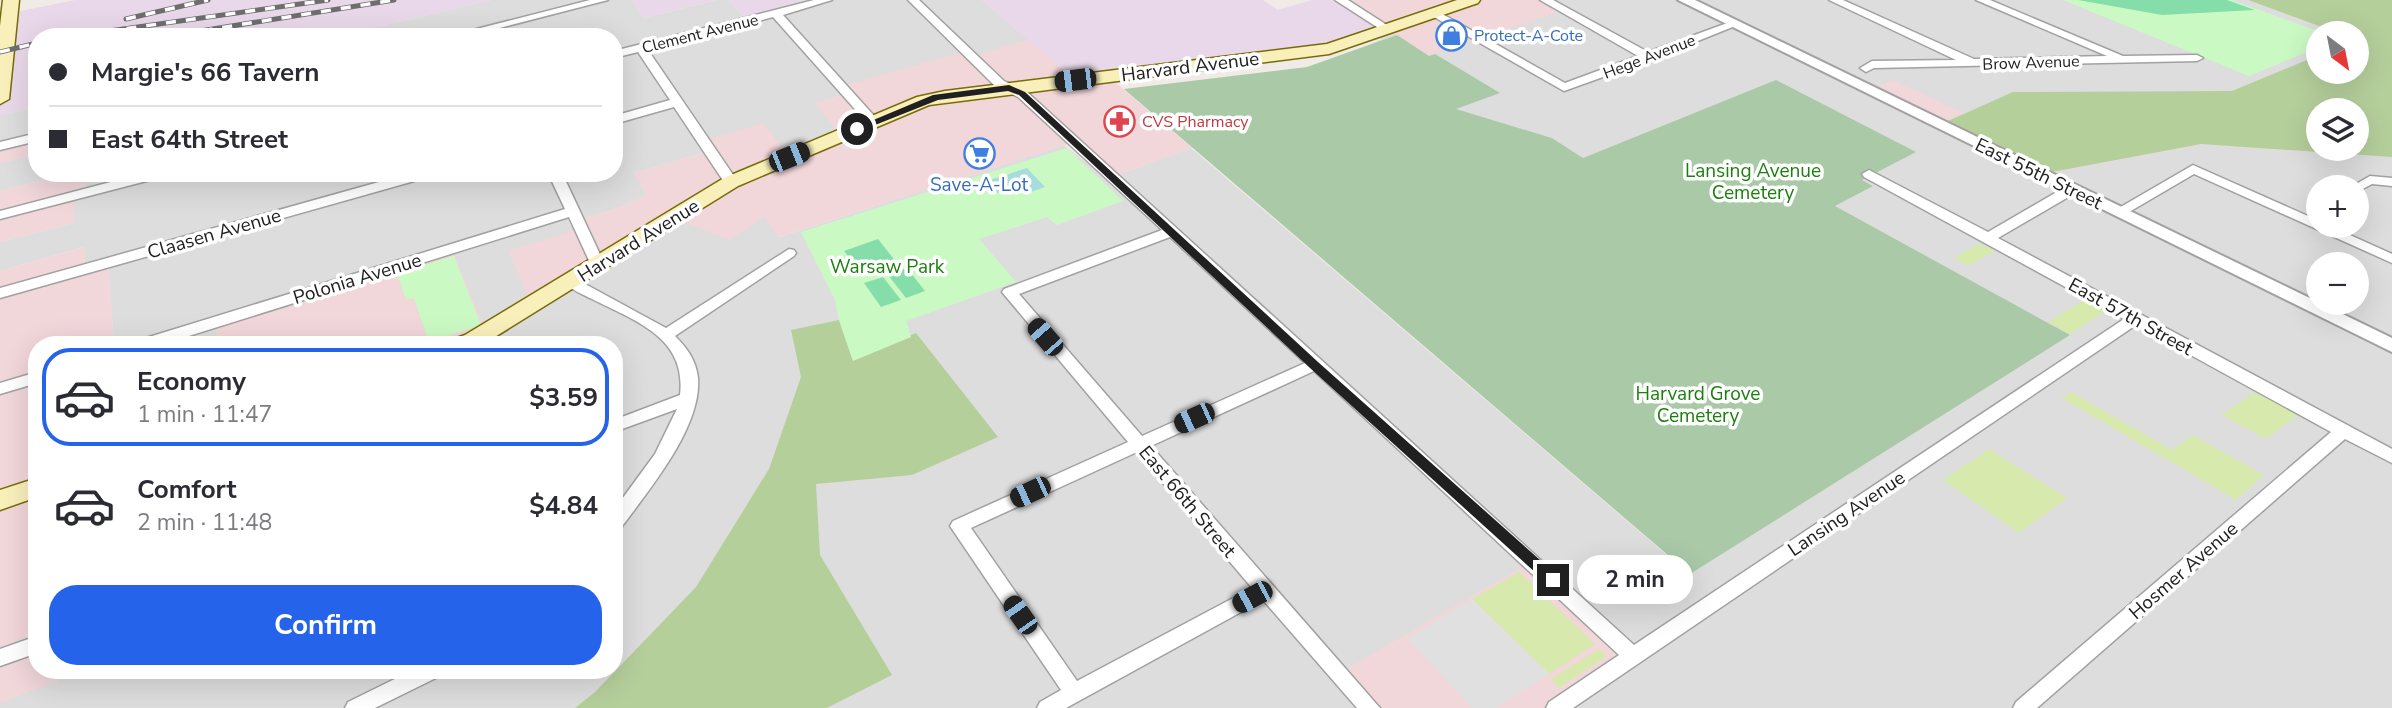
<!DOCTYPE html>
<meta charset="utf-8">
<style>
body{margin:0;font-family:"Nunito Sans",sans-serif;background:#f2f2f3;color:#2b2b33;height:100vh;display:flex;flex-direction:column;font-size:26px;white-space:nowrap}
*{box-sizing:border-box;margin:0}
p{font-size:23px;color:#7c7c81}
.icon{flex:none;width:38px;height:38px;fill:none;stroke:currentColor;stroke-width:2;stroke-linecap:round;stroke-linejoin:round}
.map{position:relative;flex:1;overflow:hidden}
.panel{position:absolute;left:28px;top:336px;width:595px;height:343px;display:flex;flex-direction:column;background:#fff;border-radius:28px;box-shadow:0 7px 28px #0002}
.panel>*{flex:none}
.banner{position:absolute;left:28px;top:28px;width:595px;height:154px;border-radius:28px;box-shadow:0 7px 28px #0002;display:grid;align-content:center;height:154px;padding:0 21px;background:#fff}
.needle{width:46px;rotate:148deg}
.tools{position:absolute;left:2306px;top:21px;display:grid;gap:14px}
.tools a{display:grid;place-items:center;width:63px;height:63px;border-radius:50%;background:#fff;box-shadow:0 7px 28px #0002;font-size:35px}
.end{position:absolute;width:32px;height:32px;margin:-16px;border:9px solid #202020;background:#fff;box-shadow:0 0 0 4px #fff}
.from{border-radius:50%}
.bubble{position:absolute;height:49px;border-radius:24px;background:#fff;box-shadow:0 7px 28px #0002;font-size:23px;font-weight:700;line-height:49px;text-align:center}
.car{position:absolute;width:21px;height:42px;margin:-21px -10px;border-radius:9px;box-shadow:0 0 5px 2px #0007;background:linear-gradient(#222 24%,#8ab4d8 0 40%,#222 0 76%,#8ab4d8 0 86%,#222 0)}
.banner b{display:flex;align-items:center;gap:24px;height:66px;font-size:26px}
.banner b+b{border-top:2px solid #e1e1e2}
.banner i{width:18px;height:18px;background:#2b2b33}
ul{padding:12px 0 0;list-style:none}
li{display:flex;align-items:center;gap:21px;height:98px;margin:0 14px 10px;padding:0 7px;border:4px solid transparent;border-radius:28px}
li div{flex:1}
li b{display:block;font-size:26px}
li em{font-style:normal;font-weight:700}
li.current{border-color:#2563eb}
li>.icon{width:63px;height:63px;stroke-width:1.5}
.cta{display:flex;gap:14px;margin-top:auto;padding:14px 21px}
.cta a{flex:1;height:80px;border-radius:28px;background:#2563eb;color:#fff;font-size:28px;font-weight:700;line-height:80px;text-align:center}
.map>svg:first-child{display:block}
</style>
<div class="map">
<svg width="2392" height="708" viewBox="0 0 2392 708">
<rect width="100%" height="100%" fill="#f0ebe6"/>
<path fill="#dedddd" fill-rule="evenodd" d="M491,0H632L644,18L716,0H729L747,21L827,0H982L1029,40L816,103L841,135L789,157L710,151L634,173L647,195L624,206L578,220L765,216L779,237L1064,145L1107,179L1191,148L1689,574L2069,335L1834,206L1872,185L1861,180L1915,152L1776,81L1583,158L1552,138L1455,109L1364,47L1382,39L1373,33L1472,0H2248L2338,33H2319V72H2357L2392,53V708H0V668L614,670V345H459L215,322L219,345H114L108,263L85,269L84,247L0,271V242L74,223V196L86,192L85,173H614V37H335ZM2319,110H2357V149H2319ZM2319,187H2357V226H2319ZM2319,264H2357V303H2319Z
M37,107V137L0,146V115Z
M37,154V173H71L0,191V163Z"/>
<path fill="#f1d6da" d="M1340,0H1545L1563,10L1429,56Z
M1029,40L1075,80L1108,76L1192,148L1112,177L1074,142L778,237L765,216L730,240L673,218L532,305L508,251L580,228L577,220L624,206L646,195L634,173L710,151L703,141L763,123L789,157L840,135L815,103L847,94L843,86L966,51L972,56Z
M1893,80L1964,113L1939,125L1870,90Z
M37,137V154L0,163V146Z
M71,173H85L86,193L74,196V223L0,242V191Z
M85,247V269L108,262L114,345H37V670H72V675L0,703V271Z
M452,249L486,332L459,345H219L215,322Z
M1533,561L1633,656L1556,708H1370L1339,673Z"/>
<path fill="#e9d8e9" d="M75,0H491L335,37H37V107L0,115V12L10,10L11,13Z
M632,0H716L644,18Z
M729,0H827L747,21Z
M982,0H1263L1278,10L1312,0H1340L1387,29L1329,49L1075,80Z"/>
<path fill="#d7e9ad" d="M1980,243L1995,251L1968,266L1954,258Z
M2086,299L2106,311L2070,334L2048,322Z
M2071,392L2172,450L2193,435L2264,475L2236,500L2062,398Z
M2255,392L2298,415L2266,439L2222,415Z
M1989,449L2067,498L2019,533L1943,480Z
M1519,572L1595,644L1549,674L1472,599Z
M1599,649L1607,656L1559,688L1551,679Z"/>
<path fill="#b5cf9b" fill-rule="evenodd" d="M2248,0H2392V157L2201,144L2041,174L1939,125L2013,92L2232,91L2319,55V72H2357V33H2338ZM2319,110H2357V149H2319Z
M839,320L852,358L916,333L998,437L912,475L816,484L820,555L892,675L827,708H575L595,692L696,587L769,469L801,377L791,330Z"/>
<path fill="#a9c9a7" d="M1397,35L1429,56L1435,54L1500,93L1456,109L1552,138L1583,158L1776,80L1916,152L1862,180L1873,186L1835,206L2070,335L1690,574L1124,89L1307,67Z"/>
<path fill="#cbf9c4" d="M2063,0H2232L2323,33H2319V47L2249,76Z
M1067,148L1123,201L1057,225L1047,217L979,239L1016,282L906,321L911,337L853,361L839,320L835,300L801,232Z
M454,256L481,325L429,342L414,298L406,300L397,273Z"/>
<path fill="#85dea9" d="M2078,0H2227L2255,10L2162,15Z
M878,239L897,263L863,275L844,251Z
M907,268L925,291L906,298L888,275Z
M883,277L901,300L881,307L864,283Z"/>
<path fill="#e0e0e0" d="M1472,599L1549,674L1496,708H1472L1407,639Z"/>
<path fill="#a7dcdd" d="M1027,168L1045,187L1031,192L1024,185L998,193L987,181Z"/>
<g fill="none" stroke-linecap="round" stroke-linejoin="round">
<defs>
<path id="minor" d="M590,0H608L465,37H445Z
M814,0H832L783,15L877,119V125H869L773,17L648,50L738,182L736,185H726L674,107L614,124V116L670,100L638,52L614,58V51Z
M908,0H919L1004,81L1026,91L1634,645L2124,319L1864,177L1862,174L1869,170L1988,232L2067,186H2077L2079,189L2077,192L1998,238L2392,449V463L2345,439L2037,708H2013L2016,702L2331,432L2136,325L1573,708H1546L1549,702L1619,655L1314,371L1151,446L1380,708H1357L1263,600L1066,708H1037L1040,702L1061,690L950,526L953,521L1128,442L1002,292L1004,289L1162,230L1018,97L996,87ZM1170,237L1305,363L1142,436L1019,294ZM1137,452L1252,588L1077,681L971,528Z
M1335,0H1348L1393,29L1383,31Z
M1540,0H1553L1648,52L1730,22L1740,24L1653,59L1564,91L1427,13L1437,11L1565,83L1638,56Z
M1829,0H1843L1974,59L2107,56L1976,0H1990L2123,56L2197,55L2203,58L2197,61L1874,68L1866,72L1860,68L1872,61L1956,60Z
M37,133V141L0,150V142Z
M2193,165L2319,221V226H2330L2392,254V263L2194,174L2124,215H2114L2112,212Z
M145,173H167L166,176L0,219V211Z
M411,173H433L432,176L0,298V288Z
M548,173H562L605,265L603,268H593L591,265L569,217L160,345H134L136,341L565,209Z
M2370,176L2392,178V186L2372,184L2357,192V187H2351Z
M789,249L794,250L796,253L794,256L675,336C687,348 696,360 698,378C702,427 649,490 620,529L614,531V510L655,454L677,409L614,432V420L680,395C687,337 635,321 592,299C582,294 571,290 564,282L571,277L576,279L666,328Z
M37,372V383L0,394V383Z
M37,636V653L0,666V649Z
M413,670H443L440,676L375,708H345L348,702Z"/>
<path id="tertiary" d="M1678,0H1695L2392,338V352Z"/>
<path id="secondary" d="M3,0H19L9,99L0,104V26Z
M1457,0H1480L1478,3L1329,54L929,105L738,186L482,345H448L451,340L465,335L724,178L917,97L945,91L1327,44Z
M37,478V497L0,510V490Z"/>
</defs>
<use href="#minor" stroke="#a1a1a1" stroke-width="3"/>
<use href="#tertiary" stroke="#a1a1a1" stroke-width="4"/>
<use href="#secondary" stroke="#776c06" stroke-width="3"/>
<use href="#minor" fill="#fff" fill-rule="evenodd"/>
<use href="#tertiary" fill="#fff" fill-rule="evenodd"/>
<use href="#secondary" fill="#f9efbb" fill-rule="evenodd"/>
<defs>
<path id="rail" d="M126,19L208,0
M67,37L328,0
M163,37L394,0
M0,52L37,43"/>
</defs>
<use href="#rail" stroke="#6e6e6e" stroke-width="5"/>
<use href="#rail" stroke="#fff" stroke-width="3.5" stroke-dasharray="10" stroke-linecap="butt"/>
</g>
<path fill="#202020" d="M1009,85L1025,92L1318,362L1558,576V584H1548L1310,368L1019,95L1008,91L938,100L860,131L852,129L933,95Z"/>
<defs>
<symbol id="shop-ring" viewBox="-11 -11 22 22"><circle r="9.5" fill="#fff" stroke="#3f7fe0" stroke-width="1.5"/><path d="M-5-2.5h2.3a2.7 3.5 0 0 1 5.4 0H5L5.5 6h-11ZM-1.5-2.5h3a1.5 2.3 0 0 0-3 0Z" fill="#3f7fe0"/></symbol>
<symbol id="pharmacy-ring" viewBox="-11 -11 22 22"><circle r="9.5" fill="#fff" stroke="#e0444e" stroke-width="1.5"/><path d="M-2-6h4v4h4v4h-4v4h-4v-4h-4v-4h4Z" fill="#e0444e"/></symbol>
<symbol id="supermarket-ring" viewBox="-11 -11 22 22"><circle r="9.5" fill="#fff" stroke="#3f7fe0" stroke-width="1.5"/><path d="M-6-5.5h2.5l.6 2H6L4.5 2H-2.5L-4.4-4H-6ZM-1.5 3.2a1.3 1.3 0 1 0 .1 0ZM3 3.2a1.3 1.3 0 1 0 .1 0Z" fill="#3f7fe0"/></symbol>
</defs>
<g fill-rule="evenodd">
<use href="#shop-ring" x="1434" y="18" width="35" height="35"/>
<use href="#pharmacy-ring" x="1102" y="104" width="35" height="35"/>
<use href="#supermarket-ring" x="962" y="136" width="35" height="35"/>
</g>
<g text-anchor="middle" stroke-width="7" stroke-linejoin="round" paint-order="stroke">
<g font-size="16" fill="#202020" stroke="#fff">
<text transform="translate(700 33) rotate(-14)" y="6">Clement Avenue</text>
<text transform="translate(1649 56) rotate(-21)" y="6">Hege Avenue</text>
<text transform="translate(2031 62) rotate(-2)" y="6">Brow Avenue</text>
</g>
<g font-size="16" fill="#366cbe" stroke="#fff" text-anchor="start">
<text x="1474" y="41">Protect-A-Cote</text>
</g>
<g font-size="16" fill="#be3a42" stroke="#fff" text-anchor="start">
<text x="1142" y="127">CVS Pharmacy</text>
</g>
<g font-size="19" fill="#202020" stroke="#fff">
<text transform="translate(1190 66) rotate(-7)" y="7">Harvard Avenue</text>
<text transform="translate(2039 173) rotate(26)" y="7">East 55th Street</text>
<text transform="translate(214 233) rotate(-16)" y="7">Claasen Avenue</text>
<text transform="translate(638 240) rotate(-32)" y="7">Harvard Avenue</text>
<text transform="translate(357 278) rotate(-17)" y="7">Polonia Avenue</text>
<text transform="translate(2131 316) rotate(29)" y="7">East 57th Street</text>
<text transform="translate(1188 501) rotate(50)" y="7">East 66th Street</text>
<text transform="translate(1846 513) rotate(-34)" y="7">Lansing Avenue</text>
<text transform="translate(2183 570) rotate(-41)" y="7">Hosmer Avenue</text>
</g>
<g font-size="19" fill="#1b7f0d" stroke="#fff">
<text x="1753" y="177">Lansing Avenue<tspan x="1753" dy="22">Cemetery</tspan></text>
<text x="887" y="273">Warsaw Park</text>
<text x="1698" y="400">Harvard Grove<tspan x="1698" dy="22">Cemetery</tspan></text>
</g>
<g font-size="19" fill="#366cbe" stroke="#fff">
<text x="979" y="191">Save-A-Lot</text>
</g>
</g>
</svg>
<div class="tools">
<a><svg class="needle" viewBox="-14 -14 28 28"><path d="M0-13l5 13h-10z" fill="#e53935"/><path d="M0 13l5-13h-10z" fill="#7c7c81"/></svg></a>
<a><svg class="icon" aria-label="layers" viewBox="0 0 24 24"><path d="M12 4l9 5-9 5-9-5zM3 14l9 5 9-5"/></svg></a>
<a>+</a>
<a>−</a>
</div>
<i class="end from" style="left:857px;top:129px"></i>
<i class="end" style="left:1553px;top:580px"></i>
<div class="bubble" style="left:1577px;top:555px;width:116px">2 min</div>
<i class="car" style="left:1075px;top:80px;rotate:263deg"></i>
<i class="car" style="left:789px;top:157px;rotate:68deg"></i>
<i class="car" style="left:1045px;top:337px;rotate:319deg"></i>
<i class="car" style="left:1194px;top:418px;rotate:246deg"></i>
<i class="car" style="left:1030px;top:492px;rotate:245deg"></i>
<i class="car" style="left:1252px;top:597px;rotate:242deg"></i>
<i class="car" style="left:1020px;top:615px;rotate:325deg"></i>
<div class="banner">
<b><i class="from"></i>Margie's 66 Tavern</b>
<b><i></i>East 64th Street</b>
</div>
<section class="panel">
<ul>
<li class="current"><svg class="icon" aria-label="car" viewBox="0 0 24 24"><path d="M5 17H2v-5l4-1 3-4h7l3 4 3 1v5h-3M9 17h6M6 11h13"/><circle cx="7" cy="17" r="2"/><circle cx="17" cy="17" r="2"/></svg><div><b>Economy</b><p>1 min · 11:47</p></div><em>$3.59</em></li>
<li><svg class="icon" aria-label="car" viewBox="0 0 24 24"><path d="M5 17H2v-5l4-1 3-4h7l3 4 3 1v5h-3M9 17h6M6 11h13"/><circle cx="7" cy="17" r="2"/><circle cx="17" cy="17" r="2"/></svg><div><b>Comfort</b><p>2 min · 11:48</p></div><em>$4.84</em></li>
</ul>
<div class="cta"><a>Confirm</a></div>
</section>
</div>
